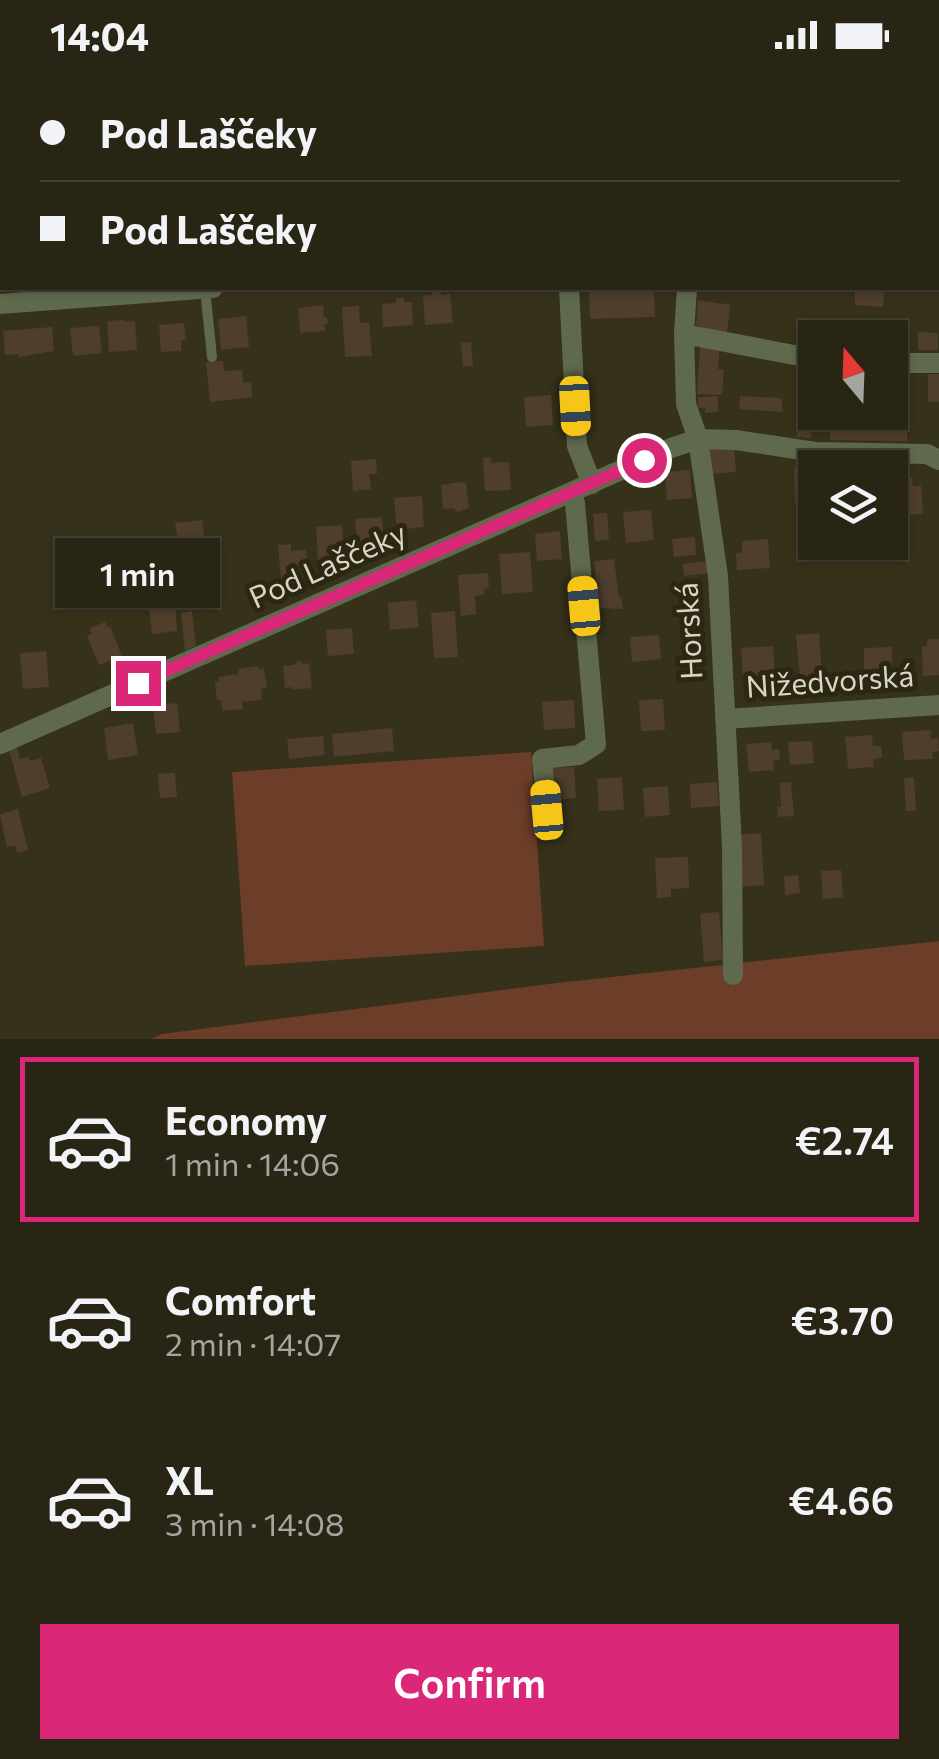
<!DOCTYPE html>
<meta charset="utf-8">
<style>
body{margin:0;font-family:Commissioner,sans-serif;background:#343122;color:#f1f3f6;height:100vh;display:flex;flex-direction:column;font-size:38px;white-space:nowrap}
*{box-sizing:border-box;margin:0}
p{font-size:32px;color:#a5a5a0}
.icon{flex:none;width:55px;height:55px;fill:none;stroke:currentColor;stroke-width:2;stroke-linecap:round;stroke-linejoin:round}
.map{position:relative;height:969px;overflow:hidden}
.drawer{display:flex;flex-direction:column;background:#282514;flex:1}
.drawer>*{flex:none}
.guide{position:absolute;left:0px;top:0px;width:940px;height:220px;box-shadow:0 2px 8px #0004,0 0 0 2px #444234;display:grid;align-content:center;height:220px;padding:0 40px;background:#282514}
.needle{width:65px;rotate:341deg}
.buttons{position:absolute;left:798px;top:250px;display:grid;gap:20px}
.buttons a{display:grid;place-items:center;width:110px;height:110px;border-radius:0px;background:#282514;box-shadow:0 2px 8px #0004,0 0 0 2px #444234;font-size:50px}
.end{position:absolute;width:45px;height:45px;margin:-22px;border:12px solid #db2777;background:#fff;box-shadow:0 0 0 5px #fff}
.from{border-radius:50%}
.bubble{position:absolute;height:70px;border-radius:0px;background:#282514;box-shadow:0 2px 8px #0004,0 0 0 2px #444234;font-size:32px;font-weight:600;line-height:70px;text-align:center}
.car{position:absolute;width:30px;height:60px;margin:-30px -15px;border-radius:12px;box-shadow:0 0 8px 2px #0007;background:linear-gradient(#f5c518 24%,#345 0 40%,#f5c518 0 76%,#345 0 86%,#f5c518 0)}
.guide b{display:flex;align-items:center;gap:35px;height:95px;font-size:38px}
.guide b+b{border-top:2px solid #444234}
.guide i{width:25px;height:25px;background:#f1f3f6}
ul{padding:18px 0 0;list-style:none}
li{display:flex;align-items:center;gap:30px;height:165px;margin:0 20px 15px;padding:0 20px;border:5px solid transparent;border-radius:0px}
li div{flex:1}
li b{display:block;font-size:38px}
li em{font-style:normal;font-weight:600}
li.current{border-color:#db2777}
li>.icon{width:90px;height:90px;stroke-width:1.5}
.cta{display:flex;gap:20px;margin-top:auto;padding:20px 40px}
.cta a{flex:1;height:115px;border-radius:0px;background:#db2777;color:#fff;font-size:40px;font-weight:600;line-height:115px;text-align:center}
.status{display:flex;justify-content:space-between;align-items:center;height:70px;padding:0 50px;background:#282514;direction:ltr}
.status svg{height:28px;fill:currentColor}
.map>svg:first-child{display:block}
</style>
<div class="status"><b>14:04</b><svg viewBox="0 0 49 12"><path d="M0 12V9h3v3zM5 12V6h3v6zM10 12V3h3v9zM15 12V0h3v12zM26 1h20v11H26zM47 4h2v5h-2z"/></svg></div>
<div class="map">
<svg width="939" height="969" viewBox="0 0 939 969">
<rect width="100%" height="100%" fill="#36311b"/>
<path fill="#6c3d28" d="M531,682L544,876L245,896L232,702Z
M939,871V969H150L162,964L557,913Z"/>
<path fill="#4f3e2c" d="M441,218V225L450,224L453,253L425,255L423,226L432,225V219Z
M589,218H654L655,247L590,249Z
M855,218H884L883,237L855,235Z
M396,228H404V232H412L413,255L383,257L382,234L396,233Z
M698,230L730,235L727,263L707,260L696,255Z
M323,235L324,247H327L328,254H325V261L300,263L298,238Z
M359,236L360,253L369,252L372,286L345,287L342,237Z
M246,246L249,277L221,280L218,249Z
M125,250V252L135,251L137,280L109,282L107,251Z
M184,253L186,270H181V281L161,282L159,255Z
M99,256L102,283L73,286L70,258Z
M52,257L54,281L19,287L18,284L5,285L3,261Z
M918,262L938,263V280H918Z
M471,272L473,296L463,297L461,273Z
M700,274L720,275L718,299L724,300L722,325L697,324Z
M223,291L224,301L242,300L243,313L251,312L252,327L210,332L206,292Z
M801,301H815V320H800Z
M928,304H939V332H928Z
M551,325L553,355L526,357L524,327Z
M718,326V342L705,343V338H698V327Z
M740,326L781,328L783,342L739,339Z
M799,329L815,330V342H818V347H812L811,368L797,367Z
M890,338H908L907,371L830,370L831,342H844V348H875V344L890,342Z
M734,375L736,402L709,404L707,376Z
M491,387V393L509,392L511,420L485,421L483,388Z
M376,389L377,404H369L371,419L353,421L351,391Z
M815,395V431L795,432L794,396Z
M690,400L692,428L667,430L665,402Z
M895,408H912L913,416H921L923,444L896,445Z
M460,412L466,413L469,438L458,442L453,438L443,439L441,415Z
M422,426L424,457L397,460L394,428Z
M651,440L654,470L626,473L623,442Z
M607,443L609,470L595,471L593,444Z
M382,447L384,475L357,477L355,449Z
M202,450L204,466L199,467L200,476L187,477L188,484L180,485L175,453Z
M342,455L345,488L318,490L316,457Z
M560,461L562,489L537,491L535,464Z
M695,467L696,485L674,487L672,469Z
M768,469L770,498L737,500L736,483L742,482V471Z
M291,474V481L306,480L308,507L281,509L278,475Z
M530,482L533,522L502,524L499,484Z
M614,489L619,527H621L623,539L599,538L594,491Z
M708,491L710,503L684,506L683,494Z
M488,503L489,518L484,519V525L475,526L476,544L461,546L458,505Z
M168,526L169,534L175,533L177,561L152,564L149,535H156L155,528Z
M416,530L419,557L390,560L388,533Z
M192,541L196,576L185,581L181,543Z
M455,541L458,587L434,588L431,543Z
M105,552L108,558L110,556L122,586L99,595L87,566L92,564L90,558Z
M352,558L354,584L328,586L326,560Z
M819,563L822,607L800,609L796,565Z
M659,565L661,589L632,592L630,567Z
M927,569H939V605L923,606L922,576H927Z
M773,576L775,606L743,608L741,578Z
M892,577V606L864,607V578Z
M46,581L49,617L23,619L20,583Z
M299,590L303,594L309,593L312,618L292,620V617L285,618L283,596L294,595Z
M258,596L259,599H264L267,618L261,619L262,630L242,632L243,639L223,641L221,630H217L215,612H219V607L238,604V599Z
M159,625H165V634L177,633L180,662L156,664L153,635L160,634Z
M663,629L665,660L641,661L639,630Z
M574,630L575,658L544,660L542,632Z
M133,653L138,685L108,690L104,658Z
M392,658L394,681L334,687L332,664Z
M931,660V669L938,668L939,681L932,682L933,689L904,690L902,662Z
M872,665L873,676H881L882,688L873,689L874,697L848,699L845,667Z
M323,666L325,685L289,689L287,669Z
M812,671L814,693L790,695L788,672Z
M771,672L772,680L779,679L780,690L773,691L774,700L749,702L746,674Z
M17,678L20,689L28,687L30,691L41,688L50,718L22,727L9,680Z
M574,697L576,728L550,730L548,698Z
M175,703L177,727L160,728L158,704Z
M622,707L624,740L599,741L597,709Z
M914,707L916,741H906L904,708Z
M717,712L719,736L691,738L690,714Z
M791,712L794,746L778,747L777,737H781L780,713Z
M668,716L670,745L645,747L643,718Z
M18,739L28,780L17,783L15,775L7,777L0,744Z
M761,763L764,815L739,817L736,765Z
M688,787L689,818L671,819V827L657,828L655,788Z
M841,800L843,827L823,829L821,801Z
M798,805L800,823L785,825L784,806Z
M719,842L723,890L704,892L700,844Z"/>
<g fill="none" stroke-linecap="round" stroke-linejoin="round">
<path stroke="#5f694d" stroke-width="10" d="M205,219L212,287"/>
<path stroke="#5f694d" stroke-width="20" d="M557,0V2
M698,2V0
M938,116H939
M569,218L577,376L592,414
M687,218L684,264L686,334L698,369L718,506L732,777L733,905
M0,234L213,218
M684,264L815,289
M890,293H939
M725,649L939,635
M0,674L671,378L698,369L736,370L815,382L927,384L939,390
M547,740L542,689L579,685L596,674L575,433L571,423"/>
</g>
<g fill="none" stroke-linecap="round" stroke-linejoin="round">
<path stroke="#db2777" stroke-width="12" d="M138,613L644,390"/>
</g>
<g text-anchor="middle" stroke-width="10" stroke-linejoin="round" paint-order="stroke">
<g font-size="30" fill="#d9d6c9" stroke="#2c2711">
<text transform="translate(328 496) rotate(-24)" y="10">Pod Laščeky</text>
<text transform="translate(690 561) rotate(-93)" y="10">Horská</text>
<text transform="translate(830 612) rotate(-4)" y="10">Nižedvorská</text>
</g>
</g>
</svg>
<div class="buttons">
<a><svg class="needle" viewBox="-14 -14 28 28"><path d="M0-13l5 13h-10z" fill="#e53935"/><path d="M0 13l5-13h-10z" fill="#a5a5a0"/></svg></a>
<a><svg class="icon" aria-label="layers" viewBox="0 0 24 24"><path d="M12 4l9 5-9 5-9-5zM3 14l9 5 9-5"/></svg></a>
</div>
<i class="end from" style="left:644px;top:390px"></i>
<i class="end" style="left:138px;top:613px"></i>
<div class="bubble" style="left:55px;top:468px;width:165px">1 min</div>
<i class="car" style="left:575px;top:336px;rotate:177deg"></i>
<i class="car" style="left:584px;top:536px;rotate:355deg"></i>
<i class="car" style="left:547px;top:740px;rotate:355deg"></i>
<div class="guide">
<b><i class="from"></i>Pod Laščeky</b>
<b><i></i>Pod Laščeky</b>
</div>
</div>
<section class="drawer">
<ul>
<li class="current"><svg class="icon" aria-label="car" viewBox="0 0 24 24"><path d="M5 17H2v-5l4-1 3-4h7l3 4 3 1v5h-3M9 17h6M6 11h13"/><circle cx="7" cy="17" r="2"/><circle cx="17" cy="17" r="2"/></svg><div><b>Economy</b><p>1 min · 14:06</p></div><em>€2.74</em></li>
<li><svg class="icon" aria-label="car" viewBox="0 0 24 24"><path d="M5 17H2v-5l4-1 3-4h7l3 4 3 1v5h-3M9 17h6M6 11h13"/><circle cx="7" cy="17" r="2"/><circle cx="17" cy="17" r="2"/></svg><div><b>Comfort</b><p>2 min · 14:07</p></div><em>€3.70</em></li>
<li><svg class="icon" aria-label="car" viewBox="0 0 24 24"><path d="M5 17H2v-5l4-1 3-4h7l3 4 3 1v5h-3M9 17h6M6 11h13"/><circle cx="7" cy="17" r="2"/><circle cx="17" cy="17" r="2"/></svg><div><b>XL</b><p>3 min · 14:08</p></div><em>€4.66</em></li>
</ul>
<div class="cta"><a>Confirm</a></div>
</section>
